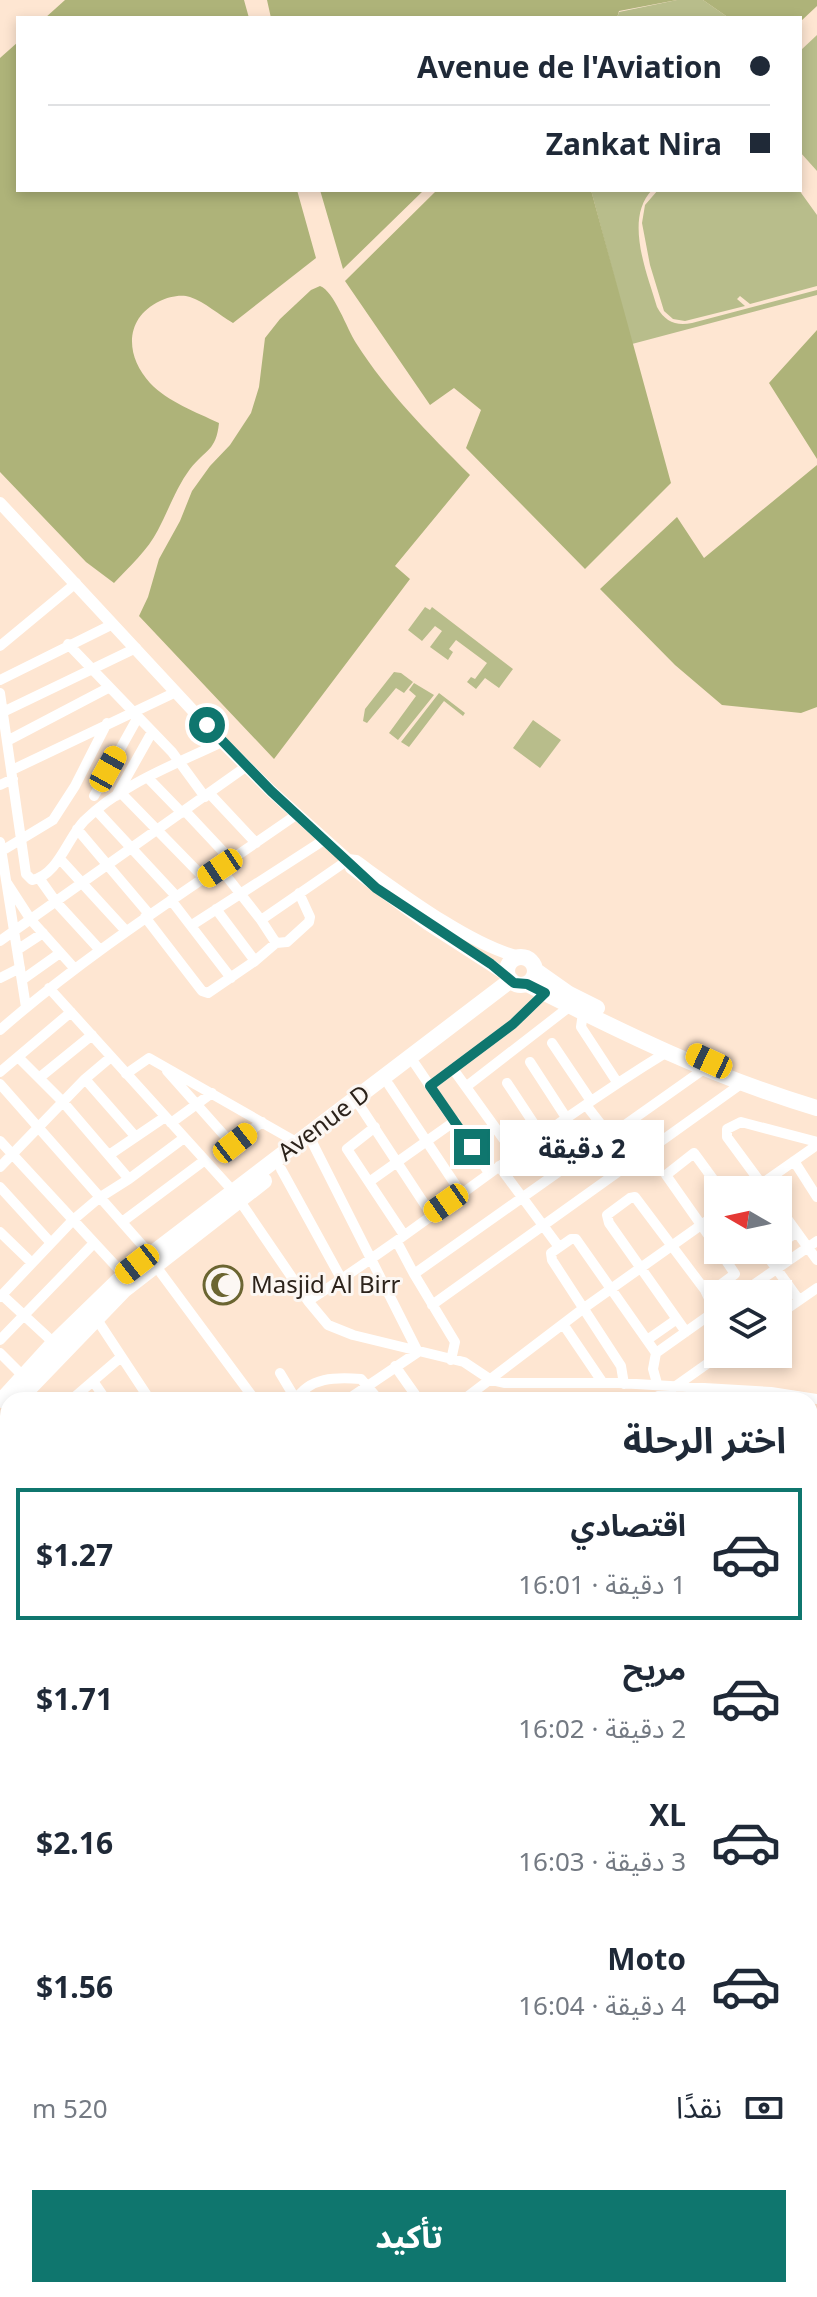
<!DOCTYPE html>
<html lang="ar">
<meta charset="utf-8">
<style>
body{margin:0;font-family:"Noto Sans","Noto Sans Arabic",sans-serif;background:#f6f6f7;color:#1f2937;direction:rtl;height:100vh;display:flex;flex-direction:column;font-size:30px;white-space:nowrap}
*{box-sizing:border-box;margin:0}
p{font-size:26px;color:#747a83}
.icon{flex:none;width:44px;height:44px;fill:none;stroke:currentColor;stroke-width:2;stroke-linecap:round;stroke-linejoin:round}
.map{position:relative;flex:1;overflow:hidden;direction:ltr}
.side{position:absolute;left:0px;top:1392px;width:818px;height:906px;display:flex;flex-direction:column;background:#fff;border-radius:24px 24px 0 0;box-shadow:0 4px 12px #0003;direction:rtl}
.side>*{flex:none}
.hud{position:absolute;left:16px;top:16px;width:786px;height:176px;border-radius:0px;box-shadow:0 4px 12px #0003;direction:rtl;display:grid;align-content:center;height:176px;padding:0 32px;background:#fff}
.needle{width:52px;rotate:279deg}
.buttons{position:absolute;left:704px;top:1176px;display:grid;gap:16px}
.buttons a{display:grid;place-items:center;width:88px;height:88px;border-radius:0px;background:#fff;box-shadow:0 4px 12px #0003;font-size:40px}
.end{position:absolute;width:36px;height:36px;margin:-18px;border:10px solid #0f766e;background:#fff;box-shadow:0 0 0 4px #fff}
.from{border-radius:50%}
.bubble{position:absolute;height:56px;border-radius:0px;background:#fff;box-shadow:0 4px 12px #0003;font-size:26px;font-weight:700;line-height:56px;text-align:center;direction:rtl}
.car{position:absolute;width:24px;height:48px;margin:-24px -12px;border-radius:10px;box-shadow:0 0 6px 2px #0007;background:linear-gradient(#f5c518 24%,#345 0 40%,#f5c518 0 76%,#345 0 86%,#f5c518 0)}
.hud b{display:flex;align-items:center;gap:28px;height:76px;font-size:30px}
.hud b+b{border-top:2px solid #e0e1e3}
.hud i{width:20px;height:20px;background:#1f2937}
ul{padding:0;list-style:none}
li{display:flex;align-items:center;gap:24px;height:132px;margin:0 16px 12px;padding:0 16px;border:4px solid transparent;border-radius:0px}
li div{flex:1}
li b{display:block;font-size:30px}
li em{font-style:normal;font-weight:700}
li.on{border-color:#0f766e}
li>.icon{width:72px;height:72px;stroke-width:1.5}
h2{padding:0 32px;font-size:36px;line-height:96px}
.pay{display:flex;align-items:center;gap:20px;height:88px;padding:0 32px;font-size:30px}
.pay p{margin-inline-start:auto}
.primary-button{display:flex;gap:16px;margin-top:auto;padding:16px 32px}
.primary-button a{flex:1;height:92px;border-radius:0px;background:#0f766e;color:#fff;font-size:32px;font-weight:700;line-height:92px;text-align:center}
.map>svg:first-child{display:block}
</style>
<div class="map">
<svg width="817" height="2297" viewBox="0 0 817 2297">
<rect width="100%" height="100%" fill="#fee6d2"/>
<path fill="#f6d8bf" d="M436,2290H670L662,2297H442Z"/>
<path fill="#b8bd8b" d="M677,0H703L729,18H617L619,12Z
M817,35V171L800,152V51Z
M591,190H652C624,219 647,273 657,307C665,322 676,326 692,323L817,290V295L632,344Z
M658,190H799L817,215V286L750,304L740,296L737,299L745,306L685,321L673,319L664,311L650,265L642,223L645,205Z
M425,607L430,610L432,607L513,669L499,688L485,678L476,689L467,682L471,677L475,679L487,663L456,640L449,649L453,652L448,660L430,647L442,631L435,626L422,641L408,630Z
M394,672L401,673L413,682L404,693L396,688L367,723L363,721L365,709Z
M414,683L434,695L398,740L389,733L416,696L409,690Z
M439,693L465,713L463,716L444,701L409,747L401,742Z
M533,720L561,740L540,768L513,748Z"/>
<path fill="#aeb379" d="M65,0H244L249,18H45Z
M267,0H677L619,11L617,18H271Z
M703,0H817V6L800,22V18H729Z
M18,42V190H297L316,258L233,323C219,315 205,302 190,297C181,294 168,297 160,301C124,318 125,356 150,383C168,402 196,412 219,423C216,451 206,449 190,469C176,488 169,509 158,530C148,550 129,567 114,583L86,562L0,472V58Z
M320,190H424L343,269Z
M437,190H591L671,483L585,569L466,448L481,410L454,388L430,405L345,281Z
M320,286C334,291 347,329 356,343C388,393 428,433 470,475L395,566L410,579L274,759L139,616L148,597L159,559L180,521L192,491L210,466L230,445L251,413L259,387L265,338L280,319L311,290Z
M817,330V459L769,383Z
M817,465V707L801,713L722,705L675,665L600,589L677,517L704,558Z"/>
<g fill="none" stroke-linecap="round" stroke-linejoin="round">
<path stroke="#fff" stroke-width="10" d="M68,644L172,752L205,797
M0,646L76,583
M0,680L113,624
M0,693L26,874L32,880C58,875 67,839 84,821C121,784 176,764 222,742
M3,712L136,648
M7,741L108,688
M12,770L176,692
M148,778L182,813
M0,785L13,779
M121,793L204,878
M210,794L256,843
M94,796L138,717
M116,796L152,732
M97,811L176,896
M185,811L231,860
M77,829L149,914
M0,842L26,1007
M0,852L53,820L75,786L107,723
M60,859L126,931
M220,868L261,920L276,943
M39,878L56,902L100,950
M7,883L31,920L75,969
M171,900L231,978
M216,909L255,961
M145,917L202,991L208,993L255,961L276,943L287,942L309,922L310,917L299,893
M261,920L348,860
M192,925L324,840
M0,941L247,766
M17,950L43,933
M0,978L20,968
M22,980L60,953
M49,988L233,1191L308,1301L328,1325L353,1335L464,1362L491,1380L504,1383H619L771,1392L817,1399
M583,1013L581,1027L617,1082
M0,1030C92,949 196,885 296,815
M552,1043L591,1101
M18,1057L63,1102L129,1179
M530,1062L567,1119
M415,1064L489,1173
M453,1069L515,1155
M167,1071L231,1143H235L262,1122
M0,1072L71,1012
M126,1074L149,1058L298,1143
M39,1078L92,1035
M85,1079L135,1136
M507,1083L542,1136
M0,1084L150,1254
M389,1085L461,1193
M430,1086L513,1024L545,993
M467,1086L569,1007
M586,1105L631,1163
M360,1106L431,1214
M171,1123L212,1093
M375,1127L347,1149L404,1235
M0,1141L124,1275
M313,1144L418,1352L347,1400
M109,1155L165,1117
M794,1161L817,1197
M499,1166L559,1247
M0,1167L85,1079L111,1057
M281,1169L342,1280
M369,1182L455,1121
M0,1187L51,1243
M753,1190L817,1145
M766,1190L727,1137V1129L741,1122L817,1142
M778,1206L817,1260
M122,1222L205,1160
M0,1232L32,1263
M397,1242L414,1274
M778,1245L797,1232
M718,1249L666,1175L694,1153L721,1190
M763,1250L799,1300
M155,1265L255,1400
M705,1290L715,1311
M740,1294L817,1241
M2,1295L54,1343
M0,1297L73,1220L99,1198L129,1179L184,1138
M308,1301C430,1223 542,1128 667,1052
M432,1305L741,1084
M778,1315L817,1288
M96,1318L150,1400
M563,1324L603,1383
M686,1332L609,1223L607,1215L630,1198L635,1197L705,1290L716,1288L735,1274L719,1250
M0,1340L94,1243
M647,1340L677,1319
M0,1353L23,1376
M451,1360L455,1342L414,1274L704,1069
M395,1366L419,1400
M280,1373L295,1398
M93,1381L106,1400
M624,1384L621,1366L552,1260L551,1253L571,1239H576L656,1353
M658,1387L653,1369L656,1353L718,1309
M71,1400L121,1357
M296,1400C309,1377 336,1377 361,1379L379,1400
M463,1400L584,1308L718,1213
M656,1400L721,1354
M810,1510L817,1521
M0,1522L8,1528
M810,1547L817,1558
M0,1565L8,1572
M810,1586L817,1582
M0,1591L8,1579
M0,1607L8,1613
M0,1656L8,1646
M817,1683L810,1688L817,1698
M0,1731L8,1721
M0,1737L8,1743
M810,1739L817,1748
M0,1783L8,1789
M810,1795L817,1789
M810,1836L817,1831
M0,1875L8,1883
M810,1883L817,1878
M810,1891L817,1901
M810,1931L817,1927
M810,1968L817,1964
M810,2007L817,2002
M810,2047L817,2042
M810,2086L817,2081
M0,2121L8,2131
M810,2125L817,2120
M810,2166L817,2161
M0,2167L8,2175
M810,2204L817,2199
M0,2209L8,2203
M0,2229L8,2237
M810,2243L817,2238
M0,2252L8,2246
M194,2290L200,2297
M280,2290L286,2297
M10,2297L18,2290
M69,2297L78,2290
M122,2297L130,2290
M169,2297L177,2290
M267,2297L275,2290
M314,2297L322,2290
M361,2297L369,2290
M416,2297L423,2290"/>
<path stroke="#fff" stroke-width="12" d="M0,503L222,742L271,791L348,860L351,868L427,924L509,977
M348,860L356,861C398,891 471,946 520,957
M810,1638L817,1631
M0,2075L8,2077
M0,2087L8,2089
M775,2290L794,2297
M673,2297L682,2290"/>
<path stroke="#fff" stroke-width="14" d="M810,2271L817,2281
M801,2290L805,2297
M782,2292L785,2290"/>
<path stroke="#fff" stroke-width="16" d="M507 971a14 14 0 1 1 28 0a14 14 0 1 1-28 0Z
M535,970L569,994L597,1008
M527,984C621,1032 715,1078 817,1108
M2,1400L54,1343L124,1275L511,980
M18,1400L124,1290L264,1181
M0,1434L8,1429"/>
</g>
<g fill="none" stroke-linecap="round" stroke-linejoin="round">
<path stroke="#0f766e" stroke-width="10" d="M207,725L271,791L376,888L491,964L514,983L527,984L545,993L513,1024L430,1086L472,1147"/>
</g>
<defs>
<symbol id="mosque-ring" viewBox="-11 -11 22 22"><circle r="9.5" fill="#fcf7f3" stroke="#6b6531" stroke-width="1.5"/><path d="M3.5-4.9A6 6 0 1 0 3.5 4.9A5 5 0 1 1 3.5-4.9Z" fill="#6b6531"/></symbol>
</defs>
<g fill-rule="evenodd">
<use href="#mosque-ring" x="201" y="1263" width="44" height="44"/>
</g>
<g text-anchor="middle" stroke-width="6" stroke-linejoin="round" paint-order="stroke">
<g font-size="24" fill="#2c231b" stroke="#fcf7f3">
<text transform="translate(324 1123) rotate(-37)" y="8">Avenue D</text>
</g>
<g font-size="24" fill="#2c231b" stroke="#fcf7f3" text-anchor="start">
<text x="251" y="1293">Masjid Al Birr</text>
</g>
</g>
</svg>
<div class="buttons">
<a><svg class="needle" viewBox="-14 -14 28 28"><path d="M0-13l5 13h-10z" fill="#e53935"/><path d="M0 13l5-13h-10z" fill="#747a83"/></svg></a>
<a><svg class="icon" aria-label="layers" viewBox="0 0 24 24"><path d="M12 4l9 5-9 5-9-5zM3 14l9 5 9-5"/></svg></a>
</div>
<i class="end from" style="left:207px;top:725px"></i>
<i class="end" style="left:472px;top:1147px"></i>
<div class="bubble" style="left:500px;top:1120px;width:164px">2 دقيقة</div>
<i class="car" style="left:108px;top:769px;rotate:29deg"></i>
<i class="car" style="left:220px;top:868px;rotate:236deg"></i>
<i class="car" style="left:709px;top:1061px;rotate:295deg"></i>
<i class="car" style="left:235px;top:1143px;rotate:52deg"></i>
<i class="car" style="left:446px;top:1203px;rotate:235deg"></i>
<i class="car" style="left:137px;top:1264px;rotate:232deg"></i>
<div class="hud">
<b><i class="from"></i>Avenue de l'Aviation</b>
<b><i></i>Zankat Nira</b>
</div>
<section class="side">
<h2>اختر الرحلة</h2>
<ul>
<li class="on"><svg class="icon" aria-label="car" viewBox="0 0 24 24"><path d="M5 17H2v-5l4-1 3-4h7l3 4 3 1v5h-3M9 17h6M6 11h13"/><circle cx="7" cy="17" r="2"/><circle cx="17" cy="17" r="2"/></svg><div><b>اقتصادي</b><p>1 دقيقة · 16:01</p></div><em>$1.27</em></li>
<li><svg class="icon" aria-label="car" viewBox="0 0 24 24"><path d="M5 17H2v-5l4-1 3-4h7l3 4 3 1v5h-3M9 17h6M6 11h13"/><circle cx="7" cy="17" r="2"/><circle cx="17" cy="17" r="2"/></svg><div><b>مريح</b><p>2 دقيقة · 16:02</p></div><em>$1.71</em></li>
<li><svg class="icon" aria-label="car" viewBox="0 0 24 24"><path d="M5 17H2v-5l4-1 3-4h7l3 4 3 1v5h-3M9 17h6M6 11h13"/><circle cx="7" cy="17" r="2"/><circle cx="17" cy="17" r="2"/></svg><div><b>XL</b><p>3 دقيقة · 16:03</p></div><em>$2.16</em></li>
<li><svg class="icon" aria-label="car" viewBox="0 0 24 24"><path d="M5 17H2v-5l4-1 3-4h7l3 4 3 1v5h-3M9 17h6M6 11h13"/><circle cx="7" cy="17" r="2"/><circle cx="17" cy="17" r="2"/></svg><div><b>Moto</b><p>4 دقيقة · 16:04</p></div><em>$1.56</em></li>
</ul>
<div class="pay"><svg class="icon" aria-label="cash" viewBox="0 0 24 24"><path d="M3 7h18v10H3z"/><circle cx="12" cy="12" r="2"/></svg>نقدًا<p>520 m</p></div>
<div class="primary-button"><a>تأكيد</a></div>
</section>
</div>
